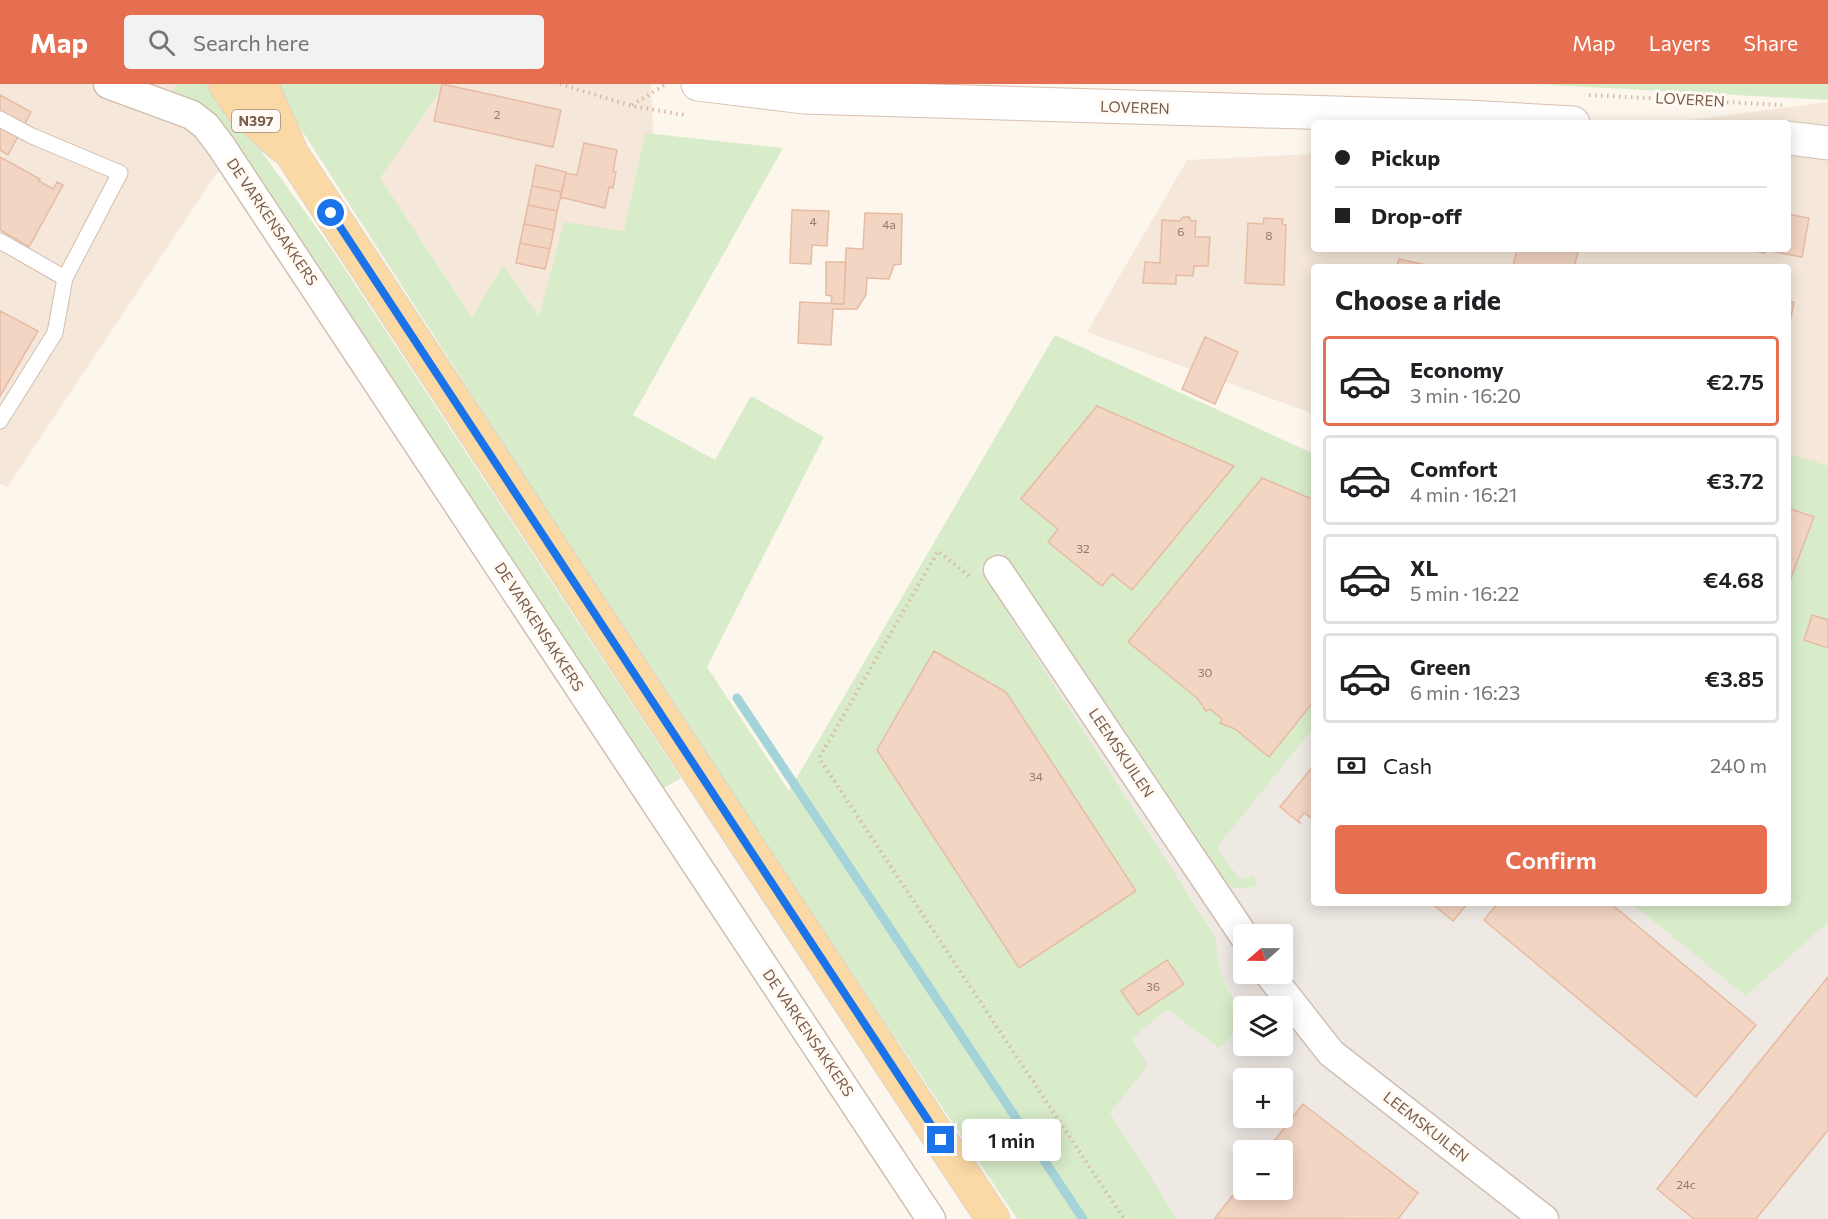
<!DOCTYPE html>
<meta charset="utf-8">
<style>
body{margin:0;font-family:Commissioner,sans-serif;background:#f2f2f2;color:#202124;height:100vh;display:flex;flex-direction:column;font-size:22px;white-space:nowrap}
*{box-sizing:border-box;margin:0}
p{font-size:20px;color:#757577}
.icon{flex:none;width:33px;height:33px;fill:none;stroke:currentColor;stroke-width:2;stroke-linecap:round;stroke-linejoin:round}
.map{position:relative;flex:1;overflow:hidden}
.sheet{position:absolute;left:1311px;top:180px;width:480px;height:642px;display:flex;flex-direction:column;background:#fff;border-radius:6px;box-shadow:0 3px 15px #0003}
.sheet>*{flex:none}
.hud{position:absolute;left:1311px;top:36px;width:480px;height:132px;border-radius:6px;box-shadow:0 3px 15px #0003;display:grid;align-content:center;height:132px;padding:0 24px;background:#fff}
.needle{width:39px;rotate:250deg}
.buttons{position:absolute;left:1233px;top:840px;display:grid;gap:12px}
.buttons a{display:grid;place-items:center;width:60px;height:60px;border-radius:6px;background:#fff;box-shadow:0 3px 15px #0003;font-size:30px}
.end{position:absolute;width:27px;height:27px;margin:-14px;border:8px solid #1a73e8;background:#fff;box-shadow:0 0 0 3px #fff}
.from{border-radius:50%}
.bubble{position:absolute;height:42px;border-radius:6px;background:#fff;box-shadow:0 3px 15px #0003;font-size:20px;font-weight:600;line-height:42px;text-align:center}
.hud b{display:flex;align-items:center;gap:21px;height:57px;font-size:22px}
.hud b+b{border-top:2px solid #e0e0e0}
.hud i{width:15px;height:15px;background:#202124}
ul{padding:0;list-style:none}
li{display:flex;align-items:center;gap:18px;height:90px;margin:0 12px 9px;padding:0 12px;border:3px solid #e0e0e0;border-radius:6px}
li div{flex:1}
li b{display:block;font-size:22px}
li em{font-style:normal;font-weight:600}
li.current{border-color:#e76f51}
li>.icon{width:54px;height:54px;stroke-width:1.5}
h2{padding:0 24px;font-size:27px;line-height:72px}
.pay{display:flex;align-items:center;gap:15px;height:66px;padding:0 24px;font-size:22px}
.pay p{margin-inline-start:auto}
.button{display:flex;gap:12px;margin-top:auto;padding:12px 24px}
.button a{flex:1;height:69px;border-radius:6px;background:#e76f51;color:#fff;font-size:24px;font-weight:600;line-height:69px;text-align:center}
header{display:flex;align-items:center;gap:36px;box-sizing:border-box;height:84px;padding:0 30px;background:#e76f51;color:#fff}
header strong{font-size:28px}
nav{display:flex;gap:33px;margin-inline-start:auto;font-size:21px}
.search{width:420px;height:54px;background:#f2f2f2;display:flex;align-items:center;gap:15px;box-sizing:border-box;padding:0 21px;border-radius:6px;color:#757577;font-size:22px}
.map>svg:first-child{display:block}
</style>
<header>
<strong>Map</strong>
<div class="search"><svg class="icon" aria-label="search" viewBox="0 0 24 24"><circle cx="10" cy="10" r="6"/><path d="M15 15l6 6"/></svg>Search here</div>
<nav><a>Map</a><a>Layers</a><a>Share</a></nav>
</header>
<div class="map">
<svg width="1828" height="1135" viewBox="0 0 1828 1135">
<rect width="100%" height="100%" fill="#fdf6ec"/>
<path fill="#f5e8da" d="M0,0H651L658,148L482,287L314,46L217,89L7,403L0,400Z
M1828,18V395L1788,387V183H1314V330L1087,248L1187,76L1314,70V165H1788V39H1667Z"/>
<path fill="#efe9e4" fill-rule="evenodd" d="M1066,303L1314,390V819H1788L1828,395V1135H1157L834,665ZM1244,850H1282V890H1244ZM1244,922H1282V962H1244ZM1244,994H1282V1034H1244ZM1244,1066H1282V1106H1244Z"/>
<path fill="#d8ecc9" d="M179,0H213L331,164L681,694L654,710L419,352L167,10Z
M272,0H445L380,94L472,233L503,181L539,232L564,138L624,147L645,49L783,64L633,331L715,376L751,312L824,353L707,583L789,707L1055,251L1314,370V643L1217,763L1240,796L1254,792L1257,803L1233,804L1217,790L1002,468L979,484L1216,854C1217,883 1222,904 1243,925V949L1237,946L1219,964L1167,925L1132,955L1148,981L1110,1029L1177,1135H1017L667,614Z
M1534,0H1828V16Z
M1788,369L1828,382V838L1746,912L1631,819H1788Z"/>
<g fill="none" stroke-linecap="round" stroke-linejoin="round">
<path stroke="#a5d3da" stroke-width="9" d="M737,614L1083,1135"/>
</g>
<path fill="#f3d5c3" stroke="#e6bba3" stroke-width="1.5" d="M442,0L561,26L553,63L434,37Z
M0,11L31,28L8,71L0,66Z
M584,59L617,66L613,87L616,88L613,104L609,103L605,124L560,113L566,89L577,91Z
M0,73L40,95L39,97L53,105L57,98L63,101L29,163L0,146Z
M536,81L566,88L562,108L532,102Z
M532,102L562,108L557,127L528,121Z
M528,121L557,127L554,146L524,140Z
M792,126L829,127L827,162L812,161L811,180L790,179Z
M865,129L902,130L901,180L894,181L889,195L867,194L866,211L857,225H833L831,261L798,259L800,218L844,220L846,164L863,165Z
M1788,130L1809,134L1802,173L1765,166V169L1741,165H1788Z
M1183,133H1189L1191,137H1196L1195,153H1210L1208,182H1194L1193,192L1176,191V200L1143,199L1145,178L1160,179L1162,136L1180,137Z
M1264,134L1283,135L1282,140L1286,141L1284,201L1245,199L1248,139L1263,140Z
M524,140L554,146L550,165L520,159Z
M520,159L550,165L545,185L516,179Z
M1517,165H1579L1574,183H1517L1513,182Z
M1399,175L1430,182L1429,183H1397Z
M826,178H846L844,220H831L832,212L826,211Z
M1788,217L1794,218L1788,247Z
M0,227L38,247L0,312Z
M1205,253L1238,268L1215,320L1182,305Z
M1097,322L1234,382L1132,506L1112,490L1102,502L1048,458L1058,445L1021,415Z
M1262,394L1314,416V617L1269,673L1235,645L1220,639L1222,635L1210,625L1206,627L1197,614L1128,558Z
M1788,424L1814,433L1789,499H1788Z
M1812,531L1828,536V564L1804,556Z
M934,567L1006,608L1136,807L1019,884L877,666Z
M1314,681V736L1304,729L1298,736L1301,740L1280,723Z
M1431,819H1468L1453,837Z
M1498,819H1610L1756,941L1696,1013L1484,836Z
M1167,876L1184,900L1138,931L1121,907Z
M1828,893V1046L1756,1135H1694L1657,1105Z
M1303,1020L1418,1109L1398,1135L1215,1134L1244,1097V1106H1282V1066H1267Z"/>
<g fill="none" stroke-linecap="round" stroke-linejoin="round">
<defs>
<path id="lane" d="M0,35L32,52L120,89L65,194L0,157
M0,337L55,249L65,194"/>
<path id="street" d="M108,0L192,31L206,42L221,62L931,1135
M998,486L1244,852
M1269,890L1331,969L1544,1135"/>
<path id="secondary" d="M698,0L804,13L1466,33L1573,39
M1788,54L1828,59"/>
<path id="primary" d="M225,0L243,26L284,63
M261,0L292,70L993,1135"/>
</defs>
<use href="#lane" stroke="#d1beb0" stroke-width="17"/>
<use href="#street" stroke="#d1beb0" stroke-width="31"/>
<use href="#secondary" stroke="#d6c0b0" stroke-width="35"/>
<use href="#primary" stroke="#dad1cd" stroke-width="35"/>
<path stroke="#d9b8a5" stroke-width="4" stroke-dasharray="1.5 4.5" stroke-linecap="butt" d="M560,0L632,22L685,31
M1589,11L1782,21
M632,21L666,0
M969,492L938,467L819,674L1124,1135"/>
<use href="#lane" stroke="#fff" stroke-width="15"/>
<use href="#street" stroke="#fff" stroke-width="28"/>
<use href="#secondary" stroke="#fff" stroke-width="33"/>
<use href="#primary" stroke="#fbd9a5" stroke-width="33"/>
</g>
<g fill="none" stroke-linecap="round" stroke-linejoin="round">
<path stroke="#1a73e8" stroke-width="8" d="M331,129L941,1056"/>
</g>
<g text-anchor="middle" stroke-width="6" stroke-linejoin="round" paint-order="stroke">
<g font-size="12" fill="#987a6a">
<text x="497" y="35">2</text>
<text x="813" y="142">4</text>
<text x="889" y="145">4a</text>
<text x="1181" y="152">6</text>
<text x="1269" y="156">8</text>
<text x="1083" y="469">32</text>
<text x="1205" y="593">30</text>
<text x="1036" y="697">34</text>
<text x="1153" y="907">36</text>
<text x="1686" y="1105">24c</text>
</g>
<rect fill="#fffaf3" stroke="#a28b7f" stroke-width="1.5" x="232" y="26" width="48" height="22" rx="4.5"/>
<g font-size="14" font-weight="bold" fill="#7a5c4d">
<text x="256" y="42">N397</text>
</g>
<g font-size="15" fill="#7a5c4d" stroke="#fffaf3">
<text transform="translate(1690 16) rotate(3)" y="5">LOVEREN</text>
<text transform="translate(1135 24) rotate(2)" y="5">LOVEREN</text>
<text transform="translate(272 138) rotate(56)" y="5">DE VARKENSAKKERS</text>
<text transform="translate(539 543) rotate(57)" y="5">DE VARKENSAKKERS</text>
<text transform="translate(1121 669) rotate(56)" y="5">LEEMSKUILEN</text>
<text transform="translate(808 949) rotate(56)" y="5">DE VARKENSAKKERS</text>
<text transform="translate(1426 1043) rotate(38)" y="5">LEEMSKUILEN</text>
</g>
</g>
</svg>
<div class="buttons">
<a><svg class="needle" viewBox="-14 -14 28 28"><path d="M0-13l5 13h-10z" fill="#e53935"/><path d="M0 13l5-13h-10z" fill="#757577"/></svg></a>
<a><svg class="icon" aria-label="layers" viewBox="0 0 24 24"><path d="M12 4l9 5-9 5-9-5zM3 14l9 5 9-5"/></svg></a>
<a>+</a>
<a>−</a>
</div>
<i class="end from" style="left:331px;top:129px"></i>
<i class="end" style="left:941px;top:1056px"></i>
<div class="bubble" style="left:962px;top:1035px;width:99px">1 min</div>
<div class="hud">
<b><i class="from"></i>Pickup</b>
<b><i></i>Drop-off</b>
</div>
<section class="sheet">
<h2>Choose a ride</h2>
<ul>
<li class="current"><svg class="icon" aria-label="car" viewBox="0 0 24 24"><path d="M5 17H2v-5l4-1 3-4h7l3 4 3 1v5h-3M9 17h6M6 11h13"/><circle cx="7" cy="17" r="2"/><circle cx="17" cy="17" r="2"/></svg><div><b>Economy</b><p>3 min · 16:20</p></div><em>€2.75</em></li>
<li><svg class="icon" aria-label="car" viewBox="0 0 24 24"><path d="M5 17H2v-5l4-1 3-4h7l3 4 3 1v5h-3M9 17h6M6 11h13"/><circle cx="7" cy="17" r="2"/><circle cx="17" cy="17" r="2"/></svg><div><b>Comfort</b><p>4 min · 16:21</p></div><em>€3.72</em></li>
<li><svg class="icon" aria-label="car" viewBox="0 0 24 24"><path d="M5 17H2v-5l4-1 3-4h7l3 4 3 1v5h-3M9 17h6M6 11h13"/><circle cx="7" cy="17" r="2"/><circle cx="17" cy="17" r="2"/></svg><div><b>XL</b><p>5 min · 16:22</p></div><em>€4.68</em></li>
<li><svg class="icon" aria-label="car" viewBox="0 0 24 24"><path d="M5 17H2v-5l4-1 3-4h7l3 4 3 1v5h-3M9 17h6M6 11h13"/><circle cx="7" cy="17" r="2"/><circle cx="17" cy="17" r="2"/></svg><div><b>Green</b><p>6 min · 16:23</p></div><em>€3.85</em></li>
</ul>
<div class="pay"><svg class="icon" aria-label="cash" viewBox="0 0 24 24"><path d="M3 7h18v10H3z"/><circle cx="12" cy="12" r="2"/></svg>Cash<p>240 m</p></div>
<div class="button"><a>Confirm</a></div>
</section>
</div>
